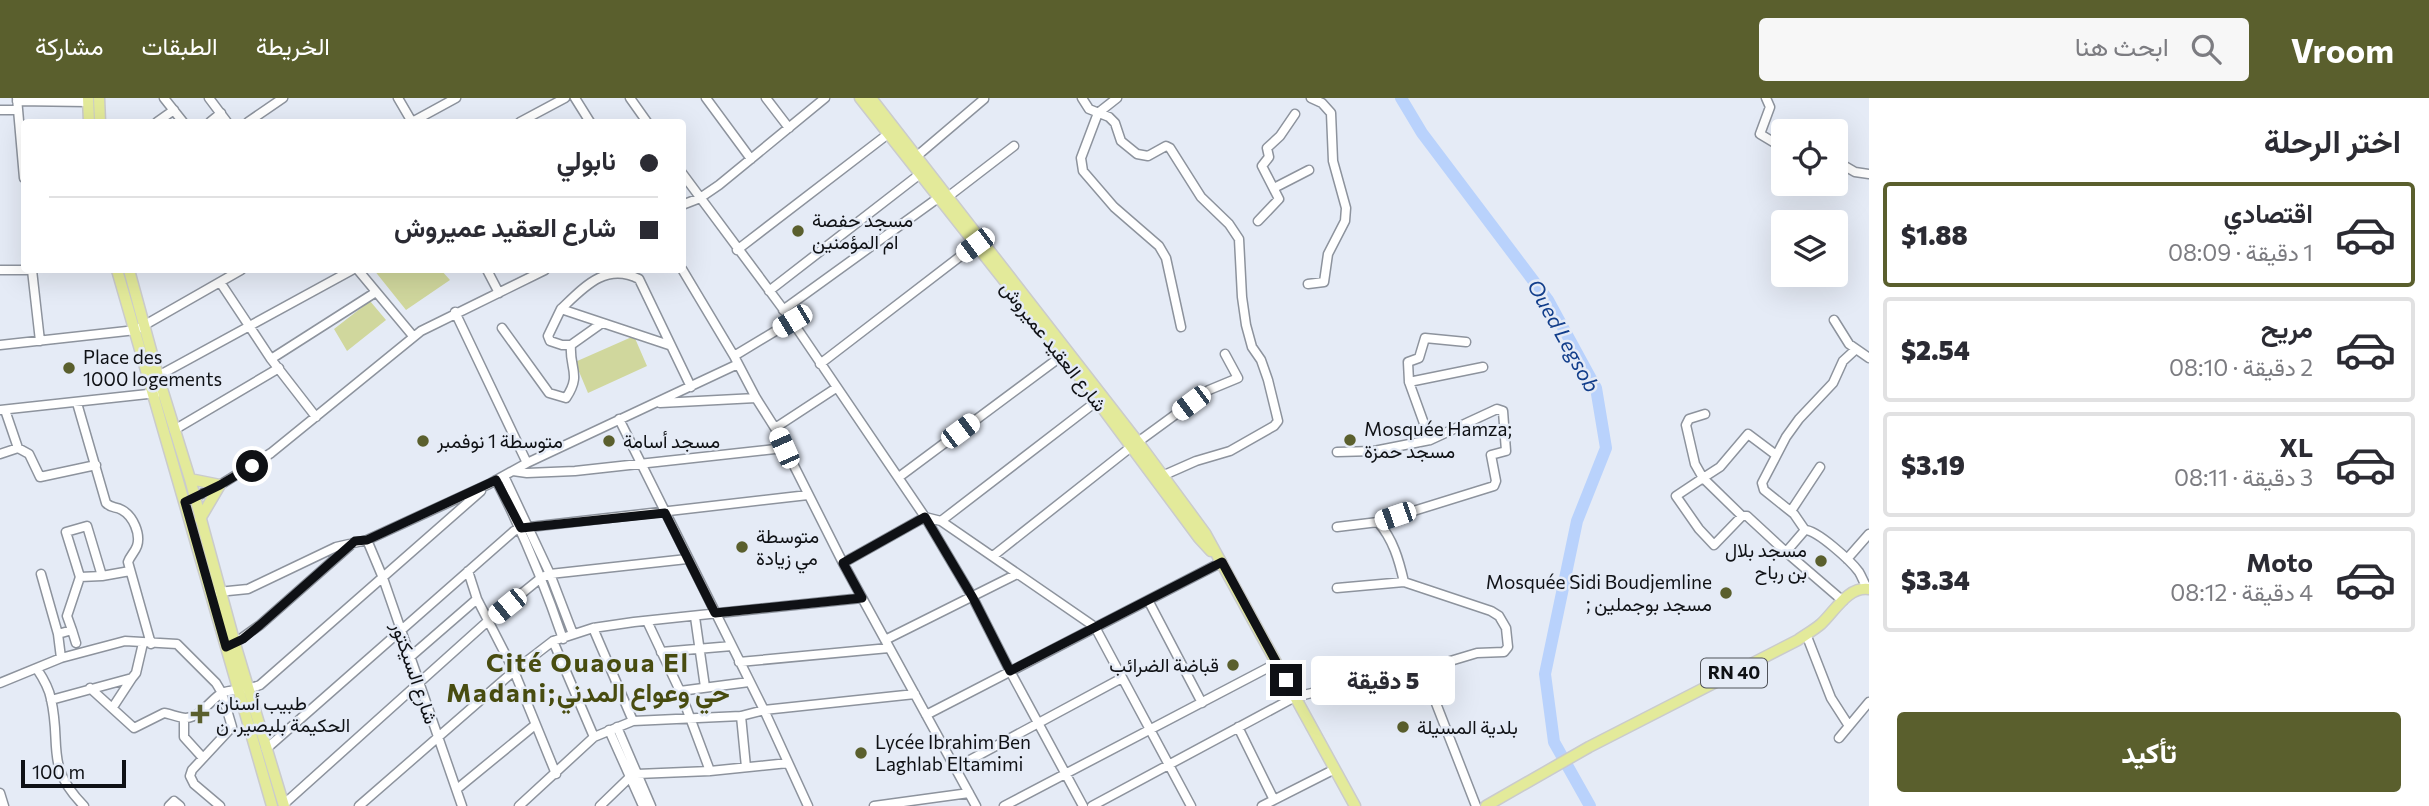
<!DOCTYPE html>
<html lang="ar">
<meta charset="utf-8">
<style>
body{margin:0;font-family:Commissioner,Vazirmatn,sans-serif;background:#f7f7f7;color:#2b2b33;direction:rtl;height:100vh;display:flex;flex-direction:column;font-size:26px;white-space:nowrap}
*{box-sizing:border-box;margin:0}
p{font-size:23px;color:#7c7c81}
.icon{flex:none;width:38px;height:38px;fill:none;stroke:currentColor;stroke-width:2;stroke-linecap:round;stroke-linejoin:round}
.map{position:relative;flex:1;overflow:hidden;direction:ltr}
.panel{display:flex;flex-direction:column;background:#fff;width:560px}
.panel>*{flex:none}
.top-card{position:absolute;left:21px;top:21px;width:665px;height:154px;border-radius:7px;box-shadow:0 7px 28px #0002;direction:rtl;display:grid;align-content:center;height:154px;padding:0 28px;background:#fff}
.fabs{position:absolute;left:1771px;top:21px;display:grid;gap:14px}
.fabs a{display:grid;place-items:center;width:77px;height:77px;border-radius:7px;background:#fff;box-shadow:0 7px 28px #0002;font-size:35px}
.scale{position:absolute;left:21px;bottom:18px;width:105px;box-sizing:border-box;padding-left:7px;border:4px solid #0f1115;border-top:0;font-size:19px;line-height:24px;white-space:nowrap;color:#0f1115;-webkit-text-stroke:5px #e5ebf6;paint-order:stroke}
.end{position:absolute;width:32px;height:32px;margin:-16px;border:9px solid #0f1115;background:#fff;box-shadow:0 0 0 4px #fff}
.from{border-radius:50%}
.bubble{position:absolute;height:49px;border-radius:7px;background:#fff;box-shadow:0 7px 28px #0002;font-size:23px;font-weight:800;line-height:49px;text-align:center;direction:rtl}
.car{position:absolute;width:21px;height:42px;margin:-21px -10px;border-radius:9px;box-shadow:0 0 5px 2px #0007;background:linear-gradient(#fff 24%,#345 0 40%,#fff 0 76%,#345 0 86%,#fff 0)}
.top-card b{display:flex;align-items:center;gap:24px;height:66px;font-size:26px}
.top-card b+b{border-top:2px solid #e1e1e2}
.top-card i{width:18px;height:18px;background:#2b2b33}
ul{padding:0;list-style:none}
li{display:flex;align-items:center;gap:21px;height:105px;margin:0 14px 10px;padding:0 14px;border:4px solid #e1e1e2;border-radius:7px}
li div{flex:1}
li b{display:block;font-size:26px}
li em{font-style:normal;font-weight:800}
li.active{border-color:#5a5f2d}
li>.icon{width:63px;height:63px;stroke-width:1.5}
h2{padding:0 28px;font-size:32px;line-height:84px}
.primary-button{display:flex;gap:14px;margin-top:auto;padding:14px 28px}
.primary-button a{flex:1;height:80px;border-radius:7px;background:#5a5f2d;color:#fff;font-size:28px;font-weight:800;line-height:80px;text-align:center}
header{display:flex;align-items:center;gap:42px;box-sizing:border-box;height:98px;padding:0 35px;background:#5a5f2d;color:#fff}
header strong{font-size:33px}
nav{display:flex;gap:38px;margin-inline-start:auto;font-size:24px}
.search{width:490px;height:63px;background:#f7f7f7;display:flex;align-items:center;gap:18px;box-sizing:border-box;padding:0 24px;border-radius:7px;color:#7c7c81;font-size:26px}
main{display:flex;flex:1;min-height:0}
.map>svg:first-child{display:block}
</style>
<header>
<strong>Vroom</strong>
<div class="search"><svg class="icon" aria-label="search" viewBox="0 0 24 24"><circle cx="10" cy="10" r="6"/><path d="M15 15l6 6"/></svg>ابحث هنا</div>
<nav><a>الخريطة</a><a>الطبقات</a><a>مشاركة</a></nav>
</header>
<main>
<section class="panel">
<h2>اختر الرحلة</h2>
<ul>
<li class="active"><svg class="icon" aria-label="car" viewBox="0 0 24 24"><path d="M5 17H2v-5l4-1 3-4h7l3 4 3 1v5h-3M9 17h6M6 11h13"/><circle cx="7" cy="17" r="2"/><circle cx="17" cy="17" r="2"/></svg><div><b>اقتصادي</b><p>1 دقيقة · 08:09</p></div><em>$1.88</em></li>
<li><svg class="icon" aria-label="car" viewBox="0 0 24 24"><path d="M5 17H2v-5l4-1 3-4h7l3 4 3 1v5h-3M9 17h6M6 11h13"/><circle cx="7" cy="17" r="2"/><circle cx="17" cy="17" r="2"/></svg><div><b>مريح</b><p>2 دقيقة · 08:10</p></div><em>$2.54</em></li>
<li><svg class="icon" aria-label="car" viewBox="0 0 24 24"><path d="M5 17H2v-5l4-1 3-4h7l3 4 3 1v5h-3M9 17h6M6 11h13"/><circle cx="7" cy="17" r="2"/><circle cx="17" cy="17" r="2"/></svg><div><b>XL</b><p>3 دقيقة · 08:11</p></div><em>$3.19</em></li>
<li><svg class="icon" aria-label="car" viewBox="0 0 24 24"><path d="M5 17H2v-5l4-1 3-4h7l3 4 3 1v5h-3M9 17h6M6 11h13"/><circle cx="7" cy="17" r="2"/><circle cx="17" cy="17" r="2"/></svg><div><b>Moto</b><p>4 دقيقة · 08:12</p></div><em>$3.34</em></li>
</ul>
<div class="primary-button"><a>تأكيد</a></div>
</section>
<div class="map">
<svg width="1869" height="708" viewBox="0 0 1869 708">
<rect width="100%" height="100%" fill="#e5ebf6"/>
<path fill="#d0d79d" d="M374,172H441L450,182L406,212Z
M370,203L386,222L347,253L334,231Z
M634,238L647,268L588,295L575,264Z"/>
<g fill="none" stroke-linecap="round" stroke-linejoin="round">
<path stroke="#b9d2fc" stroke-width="12" d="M1401,0L1422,35L1548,202L1596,290L1606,350L1577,423L1545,576L1554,644L1590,708"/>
<defs>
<path id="minor" d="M17,0L24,80
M164,0L183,24
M209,0L227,24
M398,0L412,24L456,0
M575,0L590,24
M630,0L647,24
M706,0L751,61
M766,0L789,30
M1082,0L1089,11L1109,19L1115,25L1121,43L1137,56L1148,58L1166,48L1170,50L1201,99L1229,126L1239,141L1242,199L1246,227L1252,249L1261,262L1268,282L1278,323L1274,328L1230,353L1196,363L1162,378
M1117,0L1098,15L1081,60L1083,73L1114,109L1159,148L1166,160L1181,229
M1766,0L1770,9L1760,36L1783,50
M17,3L88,4
M0,12H17
M157,24L174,12
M210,24L221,15
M248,24L283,0
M520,24L565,0
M917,58L984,1
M1836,63L1855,74L1869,76
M682,75L792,223L925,419L973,500L1010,573L1083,708
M1274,90L1309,72
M949,98L1014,48
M682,107L700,100L719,87L825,0
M1258,123L1279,101L1262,68L1269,59L1267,50L1280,38L1295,16
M737,152L888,36
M682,171L734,258L756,300L775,330L843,465L976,708
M0,172H32L40,243
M358,172L413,238
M487,172L499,195
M220,184L271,261L316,319
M1308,186L1324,184L1328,156L1345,123L1346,110L1333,63L1331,15L1322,5L1311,0
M769,193L920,76
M561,211L548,238L550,243L562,247H571L602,225
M783,212L938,100
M455,214L527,365
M1834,222L1849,246L1869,260
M502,230L549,295L566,300C582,276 569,271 571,247
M0,247L136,232L241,172
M669,247L561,211C584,189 606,164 639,181L691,289
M734,258L792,223
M271,261L376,194
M820,266L975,147
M158,278L352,172
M1409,284L1408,264L1419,260L1425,240L1466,244
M77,305L106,405C112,411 115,408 122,412C133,418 141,436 137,448C135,454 130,458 128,464L151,546
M660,305L756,300
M0,312L157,295
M1705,316L1689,321L1686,327L1695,366L1703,380L1720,369L1748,336L1776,357
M619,321L764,612L808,708
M775,330L836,290
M174,332L279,270
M18,350L29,356L40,379L96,367
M1337,354L1374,353L1430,342L1409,284L1483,269
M0,356L18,350L5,312
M513,373L527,375L575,373L784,350
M504,378L550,476L573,536
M899,379L1063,257
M496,382C523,434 544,485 563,541
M191,401L220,387L271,355L421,233L545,172
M1791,413L1820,369
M1742,418L1714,447L1699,431L1676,398L1703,380L1742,418H1747L1786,454
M941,423L1095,529L1191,708
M1378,424L1494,388L1496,383L1491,357L1506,353L1503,313L1497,311L1430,342
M1337,429L1378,424C1393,441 1399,462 1404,484
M1805,432L1794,416L1764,392L1762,385L1786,339L1799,321L1833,285L1843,263L1855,252
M367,442L383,480L462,708
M993,458L1131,349L1209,292L1238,280L1225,256
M1847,461L1869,436
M843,465L925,419L941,423L1097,303
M468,473L477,501L514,573L556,676
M41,476L58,536L61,560
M102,478L130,473
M1337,490L1404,484L1491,513L1499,518L1506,530L1508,549L1504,554L1477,555L1427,570L1401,574
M218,494L248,491L336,449L367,442L489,386L527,365L738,266
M1148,502L1202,605
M1843,503L1786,454L1805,432C1817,432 1851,463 1859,474C1862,479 1864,485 1867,490
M695,519L705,589
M647,523L680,593L710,673
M72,532L67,518L80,479L66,434L87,428L102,478L80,479
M58,536L72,532L76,545
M1806,536L1831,600L1849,628
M885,542L1017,476
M553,543L594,639L633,623L593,530
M232,547L260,527L353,445
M661,554L732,548
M409,560L477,501
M739,564L889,550
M37,571C43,580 49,590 51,601C62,649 44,667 84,708
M0,585L61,560L125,543L177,546L216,585L222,595L232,629L192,672L190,678L194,686L220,708
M90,590L134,630L164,615C171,616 179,620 186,620C201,619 212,600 222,595C230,591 248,592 260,587L481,393
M680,593L749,584
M51,602L132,580L136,575L143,545
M113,609L132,580
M926,617L1222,464
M741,618L746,669
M184,620V639L203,660
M633,623L741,618L764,612L915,596
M617,629L651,708
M1238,629L1274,702
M609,632L643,708
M1839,640L1869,604
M266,651L514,433L521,430L808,397
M955,670L1122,580
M457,691L535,627
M0,695L4,708
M284,706L489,522L542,479L550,476L687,461
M169,708L174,703L180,708
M359,708L514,573L553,543L593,530L634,524L862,500
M519,708L594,639
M600,708L630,679L637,676L710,673L788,665
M874,708L969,695
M1004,708L1277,565
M1092,708L1295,599L1400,574L1422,585L1432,595L1476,708
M1262,708L1335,671"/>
<path id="major" d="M88,0L89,24
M99,0L100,24
M860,0L1063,257L1199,440L1211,453
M871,0L1138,344L1205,435L1355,708
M117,172L272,708
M129,172L158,278L190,381L235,546L284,708
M190,381L220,387L200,421
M1486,708L1589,649L1798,542C1805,537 1814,532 1821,526C1835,513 1848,488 1869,491"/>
</defs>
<use href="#minor" stroke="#8d939d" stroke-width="11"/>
<use href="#major" stroke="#cacbcc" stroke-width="13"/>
<use href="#minor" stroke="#fff" stroke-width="8"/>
<use href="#major" stroke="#e3ea9a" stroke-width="10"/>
</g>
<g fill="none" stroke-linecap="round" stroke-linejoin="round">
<path stroke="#0f1115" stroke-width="9" d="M252,368L220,387L185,404L226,549L243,541L260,527L355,443L367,442L496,382L521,430L665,415L715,515L862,500L843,465L925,419L973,500L1010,573L1222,464L1286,582"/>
</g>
<g fill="#5a5f2d" stroke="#e5ebf6" stroke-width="2.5">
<circle cx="798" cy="133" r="7"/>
<circle cx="69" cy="270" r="7"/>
<circle cx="1350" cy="342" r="7"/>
<circle cx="423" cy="343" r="7"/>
<circle cx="609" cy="343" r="7"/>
<circle cx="742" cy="449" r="7"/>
<circle cx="1821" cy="463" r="7"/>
<circle cx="1726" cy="495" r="7"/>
<circle cx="1233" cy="567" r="7"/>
<path d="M196.5 605.5h7v7h7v7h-7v7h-7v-7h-7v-7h7z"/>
<circle cx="1403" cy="629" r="7"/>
<circle cx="861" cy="655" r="7"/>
</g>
<g text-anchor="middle" stroke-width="5" stroke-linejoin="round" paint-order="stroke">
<rect fill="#e5ebf6" stroke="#4f5258" stroke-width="2" x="1701" y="560.5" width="66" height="29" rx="5"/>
<g font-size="18" font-weight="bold" fill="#0f1115">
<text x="1734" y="581">RN 40</text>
</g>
<g font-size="19" fill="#0f1115" stroke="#e5ebf6" text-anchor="start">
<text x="812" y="129">مسجد حفصة<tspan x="812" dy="22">ام المؤمنين</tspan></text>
<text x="83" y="266">Place des<tspan x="83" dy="22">1000 logements</tspan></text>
<text x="1364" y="338">Mosquée Hamza;<tspan x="1364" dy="22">مسجد حمزة</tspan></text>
<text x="437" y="350">متوسطة 1 نوفمبر</text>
<text x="623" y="350">مسجد أسامة</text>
<text x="756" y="445">متوسطة<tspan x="756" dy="22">مي زيادة</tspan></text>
<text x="1807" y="459" text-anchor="end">مسجد بلال<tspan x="1807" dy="22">بن رباح</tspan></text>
<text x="1712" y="491" text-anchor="end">Mosquée Sidi Boudjemline<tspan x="1712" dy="22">; مسجد بوجملين</tspan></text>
<text x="1219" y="574" text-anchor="end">قباضة الضرائب</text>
<text x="216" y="612">طبيب أسنان<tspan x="216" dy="22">الحكيمة بلبصير. ن</tspan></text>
<text x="1417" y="636">بلدية المسيلة</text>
<text x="875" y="651">Lycée Ibrahim Ben<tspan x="875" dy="22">Laghlab Eltamimi</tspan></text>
</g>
<g font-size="19" fill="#0f1115" stroke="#e5ebf6">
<text transform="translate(1054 248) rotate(52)" y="7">شارع العقيد عميروش</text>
<text transform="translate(415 575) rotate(71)" y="7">شارع السيكتور</text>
</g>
<g font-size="21" font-style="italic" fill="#123e8b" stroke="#e5ebf6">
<text transform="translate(1563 238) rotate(61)" y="7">Oued Legsob</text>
</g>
<g font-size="26" font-weight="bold" letter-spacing="2" fill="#484c10" stroke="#e5ebf6">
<text x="588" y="574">Cité Ouaoua El<tspan x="588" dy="30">Madani;حي وعواع المدني</tspan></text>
</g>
</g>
</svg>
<div class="fabs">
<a><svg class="icon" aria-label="locate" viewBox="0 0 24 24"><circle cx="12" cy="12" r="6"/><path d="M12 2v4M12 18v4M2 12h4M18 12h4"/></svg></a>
<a><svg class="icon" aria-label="layers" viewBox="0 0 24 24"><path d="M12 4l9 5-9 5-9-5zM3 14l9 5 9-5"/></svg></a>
</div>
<div class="scale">100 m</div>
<i class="end from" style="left:252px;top:368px"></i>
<i class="end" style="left:1286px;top:582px"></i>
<div class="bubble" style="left:1311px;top:558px;width:144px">5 دقيقة</div>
<i class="car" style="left:975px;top:147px;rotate:233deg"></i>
<i class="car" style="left:792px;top:223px;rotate:239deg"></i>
<i class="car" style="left:1191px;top:305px;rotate:233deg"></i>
<i class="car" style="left:960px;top:333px;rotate:53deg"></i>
<i class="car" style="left:784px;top:350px;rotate:336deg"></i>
<i class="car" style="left:1395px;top:418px;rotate:251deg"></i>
<i class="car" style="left:507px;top:508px;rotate:231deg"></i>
<div class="top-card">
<b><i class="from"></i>نابولي</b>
<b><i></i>شارع العقيد عميروش</b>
</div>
</div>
</main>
